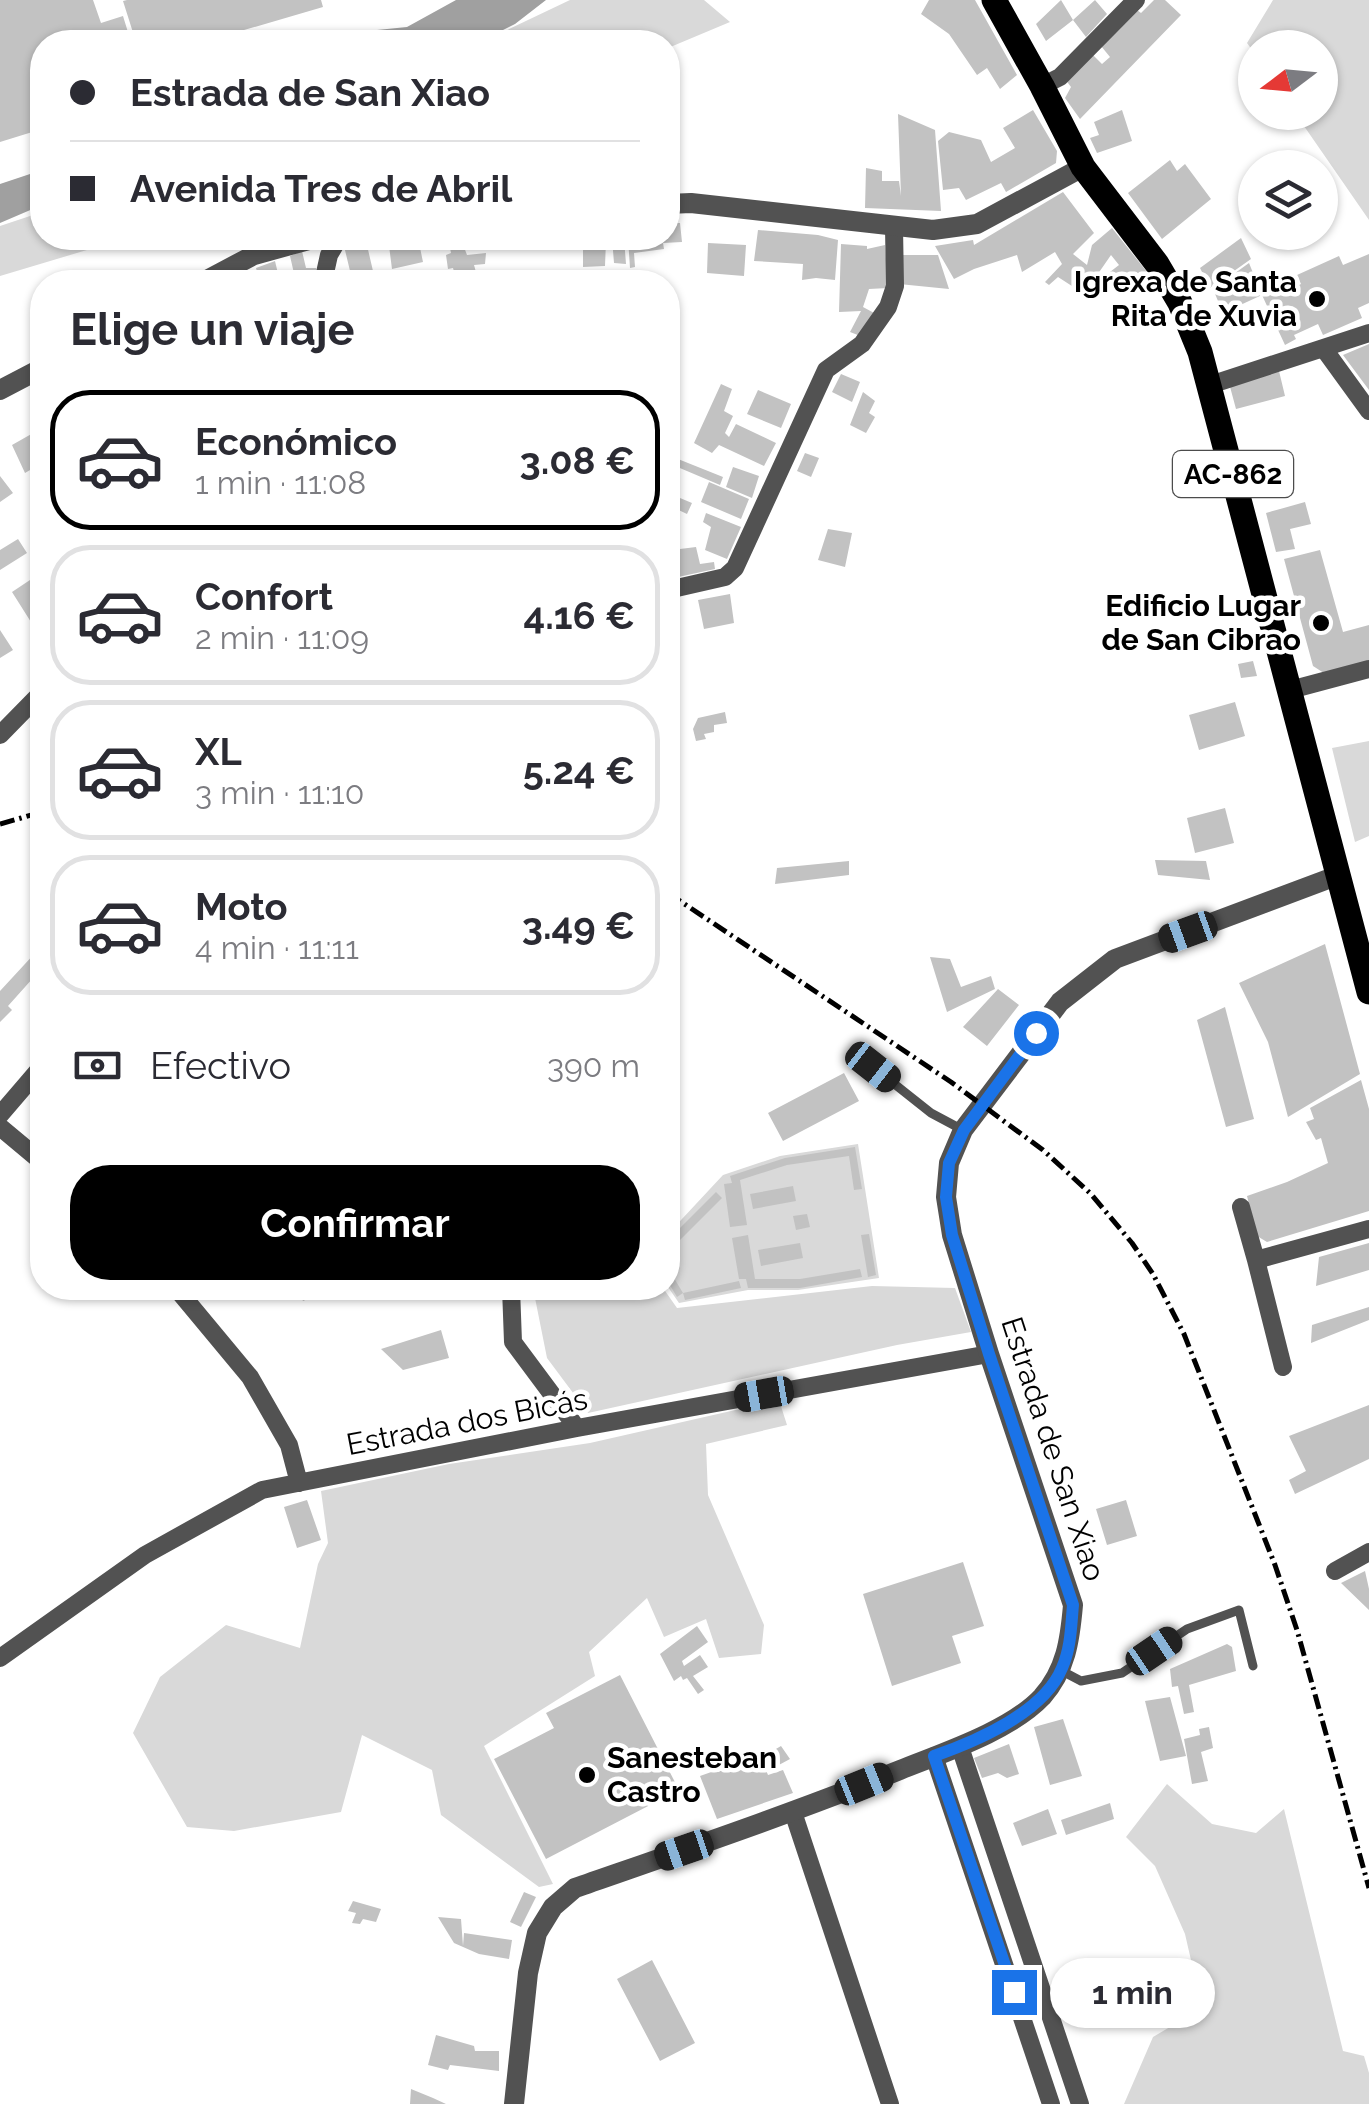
<!DOCTYPE html>
<html lang="es">
<meta charset="utf-8">
<style>
body{margin:0;font-family:Raleway,sans-serif;background:#f7f7f7;color:#2b2b33;height:100vh;display:flex;flex-direction:column;font-size:38px;white-space:nowrap}
*{box-sizing:border-box;margin:0}
p{font-size:32px;color:#7c7c81}
.icon{flex:none;width:55px;height:55px;fill:none;stroke:currentColor;stroke-width:2;stroke-linecap:round;stroke-linejoin:round}
.map{position:relative;flex:1;overflow:hidden}
.side{position:absolute;left:30px;top:270px;width:650px;height:1030px;display:flex;flex-direction:column;background:#fff;border-radius:40px;box-shadow:0 2px 8px #0004}
.side>*{flex:none}
.hud{position:absolute;left:30px;top:30px;width:650px;height:220px;border-radius:40px;box-shadow:0 2px 8px #0004;display:grid;align-content:center;height:220px;padding:0 40px;background:#fff}
.needle{width:65px;rotate:254deg}
.controls{position:absolute;left:1238px;top:30px;display:grid;gap:20px}
.controls a{display:grid;place-items:center;width:100px;height:100px;border-radius:50%;background:#fff;box-shadow:0 2px 8px #0004;font-size:50px}
.end{position:absolute;width:45px;height:45px;margin:-22px;border:12px solid #1a73e8;background:#fff;box-shadow:0 0 0 5px #fff}
.from{border-radius:50%}
.bubble{position:absolute;height:70px;border-radius:35px;background:#fff;box-shadow:0 2px 8px #0004;font-size:32px;font-weight:700;line-height:70px;text-align:center}
.car{position:absolute;width:30px;height:60px;margin:-30px -15px;border-radius:12px;box-shadow:0 0 8px 2px #0007;background:linear-gradient(#222 24%,#8ab4d8 0 40%,#222 0 76%,#8ab4d8 0 86%,#222 0)}
.hud b{display:flex;align-items:center;gap:35px;height:95px;font-size:38px}
.hud b+b{border-top:2px solid #e1e1e2}
.hud i{width:25px;height:25px;background:#2b2b33}
ul{padding:0;list-style:none}
li{display:flex;align-items:center;gap:30px;height:140px;margin:0 20px 15px;padding:0 20px;border:5px solid #e1e1e2;border-radius:40px}
li div{flex:1}
li b{display:block;font-size:38px}
li em{font-style:normal;font-weight:700}
li.current{border-color:#000}
li>.icon{width:90px;height:90px;stroke-width:1.5}
h2{padding:0 40px;font-size:45px;line-height:120px}
.pay{display:flex;align-items:center;gap:25px;height:110px;padding:0 40px;font-size:38px}
.pay p{margin-inline-start:auto}
.action{display:flex;gap:20px;margin-top:auto;padding:20px 40px}
.action a{flex:1;height:115px;border-radius:40px;background:#000;color:#fff;font-size:40px;font-weight:700;line-height:115px;text-align:center}
.map>svg:first-child{display:block}
</style>
<div class="map">
<svg width="1369" height="2104" viewBox="0 0 1369 2104">
<rect width="100%" height="100%" fill="#fff"/>
<path fill="#d9d9d9" d="M570,0H704L730,22L668,48V42H482Z
M1273,0H1369V220L1295,113L1320,112V48H1255V54L1247,43Z
M42,212V238H127L0,276V226Z
M1369,741V836L1355,842L1332,748Z
M858,1144L879,1278L798,1290H748L679,1303L668,1287V1234L723,1175L780,1156Z
M872,1286L955,1288L971,1332L897,1345L588,1413L547,1358L533,1288H663L677,1308Z
M779,1400L787,1425L706,1444L708,1495L764,1625L761,1654L719,1658L706,1619L664,1637L647,1598L589,1652L595,1676L484,1746L553,1884L539,1887L441,1815L432,1770L362,1735L341,1812L234,1831L187,1827L133,1733L160,1677L226,1625L300,1648L318,1564L328,1543L321,1491L449,1464L590,1443Z
M1167,1784L1212,1824L1256,1833L1284,1809L1343,2051L1364,2056L1369,2073V2104H1124L1153,2037L1202,2008L1185,1934L1155,1866L1126,1837Z"/>
<path fill="#a0a0a0" d="M456,0H546L515,24L479,42H356L377,30L407,27Z
M42,170V205L0,223V184Z"/>
<path fill="#c2c2c2" d="M0,0H93L101,23L123,16L131,42H42V129L0,142Z
M127,0H321L323,7L203,42H136L123,1Z
M929,0H975L1017,75L1000,89L987,68L977,75L949,34L921,14Z
M1061,0L1073,20L1046,41L1036,24Z
M1095,0L1107,14L1086,37L1073,20Z
M1154,0H1165L1181,15L1080,119L1065,98L1071,87L1065,79L1091,53L1102,64L1110,57L1101,46L1137,10L1141,13Z
M1033,110L1057,151L1056,163L1006,192L1001,183L966,200L959,188L943,190L938,141L949,132L981,140L991,162L1015,148L1003,128Z
M1122,110L1132,141L1097,153L1090,138L1099,135L1094,122Z
M898,114L935,130L941,211L865,208L866,168L882,171V181H899L901,196Z
M1170,160L1177,171L1185,164L1211,199L1162,239L1128,193Z
M1063,192L1094,233L1073,254L1087,265L1092,245L1112,228L1147,272L1120,296L1097,282L1119,265L1111,255L1093,281L1085,275L1075,288L1058,277L1049,285L1045,282L1062,264L1055,252L1022,272L1017,255L974,269L954,279L935,246L973,240L974,245Z
M668,223H680L682,242L663,243L664,249L634,253L635,267L630,268L628,238H668Z
M758,230L818,235L838,240L835,280L816,278L802,280L803,264L754,261Z
M388,238H418L423,262L392,269Z
M448,238H484V247H464L467,255L486,253L485,264L474,265L476,272L472,274L474,282H457L453,268L448,269L446,255L451,253Z
M612,238H624L626,264L614,263Z
M1241,238L1251,259L1210,288L1200,268Z
M366,241L373,271L351,275L344,246Z
M583,241H606L605,266L583,267Z
M708,243L746,245L744,276L707,273Z
M841,244L867,246V249L885,245L888,288L869,289L863,307L876,314L863,337L850,332L861,311L839,312Z
M302,251L306,268H316L317,281L296,282L290,256Z
M1369,254V303L1358,308L1362,318L1323,335L1318,324L1294,335L1296,339L1285,345L1262,295L1275,289L1278,295L1301,284L1297,275L1339,256L1343,265Z
M900,255H938L949,289L899,284Z
M275,261L280,282H260L256,268Z
M1249,263L1262,295L1223,313L1213,289Z
M1369,344V390L1343,355Z
M1279,371L1285,396L1236,409L1229,383Z
M841,374L860,382L852,402L832,392Z
M721,384L732,389L724,411L733,416L725,433L729,437L736,424L776,443L764,466L719,445L712,453L694,443Z
M758,390L791,404L781,428L747,414Z
M863,392L875,401L869,413L875,417L866,433L850,425Z
M42,428V463L25,473L12,445Z
M805,453L819,458L811,477L797,471Z
M668,455L723,477L720,485L668,463Z
M733,467L759,476L752,498L726,487Z
M0,476L13,493L0,502Z
M709,482L749,499L741,519L701,502Z
M668,493L692,503L687,514L668,505Z
M1305,502L1311,524L1290,529L1295,549L1276,552L1266,513Z
M706,513L741,527L727,559L705,550L711,527L703,522Z
M828,529L852,533L845,567L818,560Z
M668,538L672,550L696,547L700,564L714,562L715,569L669,579L668,572Z
M18,539L27,553L0,570V550Z
M1320,550L1343,632L1369,625V664L1327,675L1313,666L1284,559Z
M39,574L42,580V626L36,630L12,592Z
M730,594L734,623L704,629L698,600Z
M0,630L13,650L0,658Z
M1253,661L1257,676L1241,678L1238,664Z
M1235,702L1245,736L1199,750L1189,715Z
M725,712L727,723L714,725V732L704,734L706,739L696,741L693,729L698,718Z
M1225,808L1234,843L1195,853L1187,818Z
M1155,860L1206,861L1210,880L1158,875Z
M849,861V875L775,884L777,868Z
M1325,944L1360,1074L1288,1117L1268,1042L1239,983Z
M36,952L42,959V968L8,1006L12,1010L0,1022V991Z
M930,957L950,959L961,987L991,976L995,989L947,1012Z
M998,989L1019,1005L987,1046L963,1027Z
M1225,1007L1254,1119L1226,1127L1197,1020Z
M844,1073L859,1101L783,1141L768,1113Z
M1361,1080L1369,1109V1211L1267,1242L1257,1236L1247,1196L1287,1182L1328,1163L1321,1138L1316,1140L1306,1122L1314,1119L1310,1108Z
M855,1147L862,1189L854,1190L849,1156L787,1165L740,1180L747,1225L730,1227L724,1184L732,1183L730,1176L785,1158Z
M793,1186L796,1201L753,1209L750,1194Z
M716,1192L722,1198L668,1252V1240Z
M807,1214L810,1227L796,1230L793,1216Z
M869,1234L876,1275L868,1277L861,1235Z
M748,1235L755,1279H800L860,1269L862,1277L800,1288H748L746,1279H739L732,1238Z
M800,1243L803,1258L761,1266L758,1250Z
M1369,1243V1270L1316,1286L1319,1257Z
M668,1268L683,1293L677,1297L668,1282Z
M739,1281L741,1288L685,1300L683,1293Z
M297,1288H321L323,1292L303,1301Z
M1369,1307V1320L1311,1343L1312,1325Z
M441,1330L449,1358L403,1370L381,1349Z
M1369,1405V1459L1295,1494L1289,1480L1306,1471L1289,1436Z
M307,1500L321,1540L297,1548L284,1507Z
M1126,1500L1137,1536L1107,1545L1096,1509Z
M963,1562L984,1626L952,1636L961,1663L892,1686L863,1594Z
M1365,1571L1369,1589V1610L1341,1583Z
M697,1626L708,1642L682,1661L684,1666L700,1655L708,1667L693,1676L704,1690L698,1694L687,1678L683,1680L681,1676L674,1681L660,1654Z
M1227,1644L1232,1647L1236,1671L1189,1685L1194,1712L1184,1714L1178,1686L1172,1687L1170,1669Z
M620,1675L679,1790L546,1859L494,1759L554,1728L546,1713Z
M1170,1697L1186,1756L1160,1761L1145,1701Z
M1063,1719L1082,1776L1050,1785L1034,1727Z
M1209,1727L1213,1748L1201,1752L1208,1781L1192,1784L1184,1739L1200,1735L1199,1729Z
M1009,1744L1019,1774L1007,1778L998,1773L982,1778L974,1758Z
M781,1746L790,1759L777,1766L769,1753Z
M759,1753L768,1775L783,1770L793,1793L717,1819L700,1776L717,1770L718,1772L748,1758L749,1761Z
M1110,1803L1114,1819L1066,1835L1061,1820Z
M1048,1809L1057,1834L1022,1846L1013,1823Z
M524,1892L536,1897L521,1927L510,1922Z
M353,1901L381,1909L376,1922L363,1919L360,1924L352,1923L356,1913L348,1911Z
M438,1917L461,1919L463,1946L464,1933L512,1940L509,1959L479,1954L454,1943Z
M652,1960L695,2043L660,2061L617,1979Z
M436,2035L474,2046L475,2051H499V2071L450,2065L448,2070L428,2065Z
M411,2089L433,2098L446,2104H410Z"/>
<g fill="none" stroke-linecap="round" stroke-linejoin="round">
<path stroke="#525252" stroke-width="9" d="M873,1067L931,1113L961,1129
M1062,1671L1081,1681L1122,1673L1187,1629L1239,1610L1253,1666"/>
<path stroke="#525252" stroke-width="18" d="M1042,86L1060,77L1136,0
M323,282L329,255L339,238
M1324,349L1369,411
M1210,385L1369,333
M668,590L725,577L735,568L826,370L862,344L888,307L895,286L894,227
M1290,690L1369,669
M0,735L42,692
M0,1115L42,1066
M0,1127L42,1162
M1241,1207L1256,1260
M176,1288L250,1377L289,1445L299,1483
M511,1288L513,1342L577,1428
M1283,1367L1256,1260L1369,1229
M1335,1571L1369,1552
M0,1658L145,1555L262,1490L577,1428L989,1354
M960,1747L1080,2104
M934,1756L1051,2104
M793,1812L890,2104"/>
<path stroke="#525252" stroke-width="20" d="M668,204L691,203L933,230L977,224L1083,167
M203,282L254,255L316,238
M0,390L42,368
M514,2104L528,1973L537,1933L553,1907L575,1888C684,1850 793,1813 900,1770C942,1753 1010,1731 1042,1697C1066,1670 1070,1640 1073,1605L989,1354L952,1235L946,1197L949,1163L963,1130L1060,1002L1115,959L1339,875"/>
<path stroke="#000" stroke-width="25" d="M994,0L1042,86L1083,167L1157,264L1180,303L1200,352L1369,992"/>
<path stroke="#000" stroke-width="5" stroke-dasharray="15 5 2.5 5" stroke-linecap="butt" d="M0,824L42,812
M668,893L951,1082L1043,1150L1091,1194L1132,1243L1153,1274L1184,1334L1275,1565L1297,1630L1369,1888"/>
</g>
<g fill="none" stroke-linecap="round" stroke-linejoin="round">
<path stroke="#1a73e8" stroke-width="12" d="M1014,1992L934,1756C977,1741 1044,1712 1062,1668C1071,1648 1071,1626 1073,1605L989,1354L952,1235L946,1197L949,1163L964,1130L1036,1033"/>
</g>
<g fill="#000" stroke="#fff" stroke-width="4">
<circle cx="1317" cy="299" r="10"/>
<circle cx="1321" cy="623" r="10"/>
<circle cx="587" cy="1775" r="10"/>
</g>
<g text-anchor="middle" stroke-width="9" stroke-linejoin="round" paint-order="stroke">
<rect fill="#fff" stroke="#4c4c4c" stroke-width="2.5" x="1173" y="451" width="120" height="46" rx="8"/>
<g font-size="28" font-weight="bold" fill="#000">
<text x="1233" y="484">AC-862</text>
</g>
<g font-size="30" font-weight="bold" fill="#000" stroke="#fff" text-anchor="end">
<text x="1297" y="292">Igrexa de Santa<tspan x="1297" dy="34">Rita de Xuvia</tspan></text>
<text x="1301" y="616">Edificio Lugar<tspan x="1301" dy="34">de San Cibrao</tspan></text>
<text x="607" y="1768" text-anchor="start">Sanesteban<tspan x="607" dy="34">Castro</tspan></text>
</g>
<g font-size="30" fill="#000" stroke="#fff">
<text transform="translate(467 1422) rotate(-11)" y="10">Estrada dos Bicás</text>
<text transform="translate(1053 1449) rotate(72)" y="10">Estrada de San Xiao</text>
</g>
</g>
</svg>
<div class="controls">
<a><svg class="needle" viewBox="-14 -14 28 28"><path d="M0-13l5 13h-10z" fill="#e53935"/><path d="M0 13l5-13h-10z" fill="#7c7c81"/></svg></a>
<a><svg class="icon" aria-label="layers" viewBox="0 0 24 24"><path d="M12 4l9 5-9 5-9-5zM3 14l9 5 9-5"/></svg></a>
</div>
<i class="end from" style="left:1036px;top:1033px"></i>
<i class="end" style="left:1014px;top:1992px"></i>
<div class="bubble" style="left:1050px;top:1958px;width:165px">1 min</div>
<i class="car" style="left:1188px;top:932px;rotate:250deg"></i>
<i class="car" style="left:873px;top:1067px;rotate:128deg"></i>
<i class="car" style="left:764px;top:1394px;rotate:260deg"></i>
<i class="car" style="left:1154px;top:1651px;rotate:56deg"></i>
<i class="car" style="left:864px;top:1784px;rotate:68deg"></i>
<i class="car" style="left:684px;top:1850px;rotate:251deg"></i>
<div class="hud">
<b><i class="from"></i>Estrada de San Xiao</b>
<b><i></i>Avenida Tres de Abril</b>
</div>
<section class="side">
<h2>Elige un viaje</h2>
<ul>
<li class="current"><svg class="icon" aria-label="car" viewBox="0 0 24 24"><path d="M5 17H2v-5l4-1 3-4h7l3 4 3 1v5h-3M9 17h6M6 11h13"/><circle cx="7" cy="17" r="2"/><circle cx="17" cy="17" r="2"/></svg><div><b>Económico</b><p>1 min · 11:08</p></div><em>3.08 €</em></li>
<li><svg class="icon" aria-label="car" viewBox="0 0 24 24"><path d="M5 17H2v-5l4-1 3-4h7l3 4 3 1v5h-3M9 17h6M6 11h13"/><circle cx="7" cy="17" r="2"/><circle cx="17" cy="17" r="2"/></svg><div><b>Confort</b><p>2 min · 11:09</p></div><em>4.16 €</em></li>
<li><svg class="icon" aria-label="car" viewBox="0 0 24 24"><path d="M5 17H2v-5l4-1 3-4h7l3 4 3 1v5h-3M9 17h6M6 11h13"/><circle cx="7" cy="17" r="2"/><circle cx="17" cy="17" r="2"/></svg><div><b>XL</b><p>3 min · 11:10</p></div><em>5.24 €</em></li>
<li><svg class="icon" aria-label="car" viewBox="0 0 24 24"><path d="M5 17H2v-5l4-1 3-4h7l3 4 3 1v5h-3M9 17h6M6 11h13"/><circle cx="7" cy="17" r="2"/><circle cx="17" cy="17" r="2"/></svg><div><b>Moto</b><p>4 min · 11:11</p></div><em>3.49 €</em></li>
</ul>
<div class="pay"><svg class="icon" aria-label="cash" viewBox="0 0 24 24"><path d="M3 7h18v10H3z"/><circle cx="12" cy="12" r="2"/></svg>Efectivo<p>390 m</p></div>
<div class="action"><a>Confirmar</a></div>
</section>
</div>
